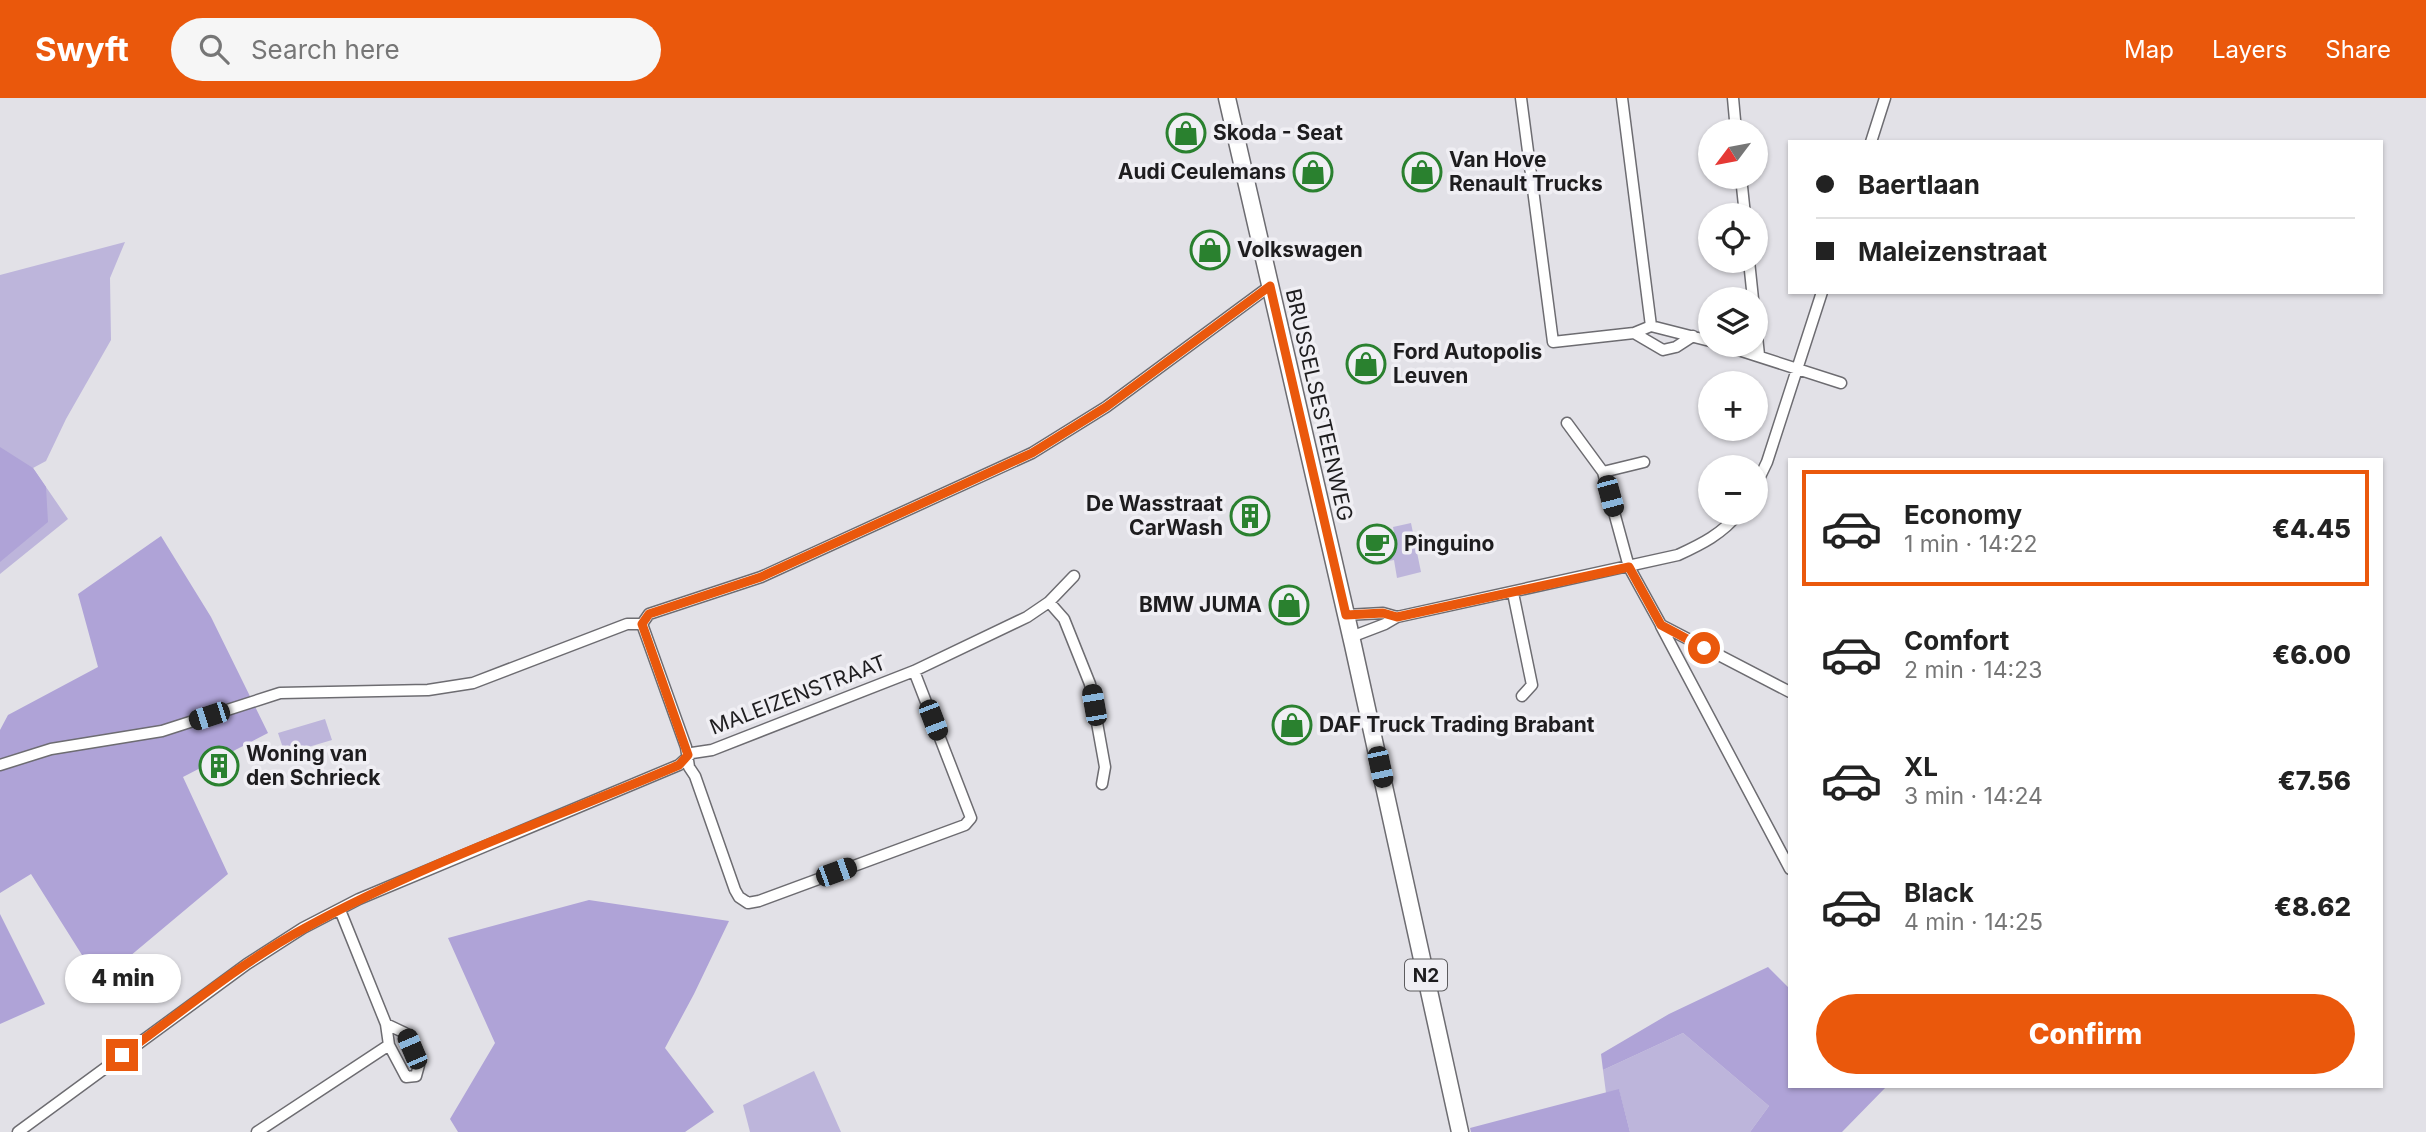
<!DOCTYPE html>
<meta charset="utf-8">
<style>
body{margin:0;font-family:Inter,sans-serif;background:#f6f6f6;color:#222;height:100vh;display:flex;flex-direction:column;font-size:26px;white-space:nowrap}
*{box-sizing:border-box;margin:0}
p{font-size:23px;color:#767676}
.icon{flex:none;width:38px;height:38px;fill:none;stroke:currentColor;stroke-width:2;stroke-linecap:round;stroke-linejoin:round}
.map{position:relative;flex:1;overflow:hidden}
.sheet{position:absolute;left:1788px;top:360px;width:595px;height:630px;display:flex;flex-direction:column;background:#fff;border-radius:0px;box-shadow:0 2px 5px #0004}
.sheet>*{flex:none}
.hud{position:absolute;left:1788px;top:42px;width:595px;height:154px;border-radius:0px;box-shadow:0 2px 5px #0004;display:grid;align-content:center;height:154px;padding:0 28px;background:#fff}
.needle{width:46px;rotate:238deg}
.controls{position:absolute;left:1698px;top:21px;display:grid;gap:14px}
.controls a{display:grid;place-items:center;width:70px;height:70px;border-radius:50%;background:#fff;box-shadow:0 2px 5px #0004;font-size:35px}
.end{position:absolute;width:32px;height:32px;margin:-16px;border:9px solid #ea580c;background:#fff;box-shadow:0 0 0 4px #fff}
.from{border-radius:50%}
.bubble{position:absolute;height:49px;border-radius:24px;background:#fff;box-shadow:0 2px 5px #0004;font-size:23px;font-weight:800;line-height:49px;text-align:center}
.car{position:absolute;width:21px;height:42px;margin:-21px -10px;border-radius:9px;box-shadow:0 0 5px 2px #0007;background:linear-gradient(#222 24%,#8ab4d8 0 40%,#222 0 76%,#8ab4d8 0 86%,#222 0)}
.hud b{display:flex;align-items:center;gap:24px;height:66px;font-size:26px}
.hud b+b{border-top:2px solid #e0e0e0}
.hud i{width:18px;height:18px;background:#222}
ul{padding:12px 0 0;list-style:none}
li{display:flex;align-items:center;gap:21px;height:116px;margin:0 14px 10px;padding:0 14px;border:4px solid transparent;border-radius:0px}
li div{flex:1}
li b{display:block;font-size:26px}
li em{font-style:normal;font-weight:800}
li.selected{border-color:#ea580c}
li>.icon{width:63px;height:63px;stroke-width:1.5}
.primary-button{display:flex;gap:14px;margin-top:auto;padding:14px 28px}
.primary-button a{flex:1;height:80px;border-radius:42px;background:#ea580c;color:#fff;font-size:28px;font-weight:800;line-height:80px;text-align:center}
header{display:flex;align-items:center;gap:42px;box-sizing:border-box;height:98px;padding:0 35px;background:#ea580c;color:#fff}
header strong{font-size:33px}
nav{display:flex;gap:38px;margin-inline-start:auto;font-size:24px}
.search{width:490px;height:63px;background:#f6f6f6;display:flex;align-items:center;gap:18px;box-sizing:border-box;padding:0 24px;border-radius:38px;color:#767676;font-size:26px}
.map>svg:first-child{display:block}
</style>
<header>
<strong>Swyft</strong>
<div class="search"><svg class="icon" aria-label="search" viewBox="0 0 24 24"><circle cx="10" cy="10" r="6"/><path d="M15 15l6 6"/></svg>Search here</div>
<nav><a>Map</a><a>Layers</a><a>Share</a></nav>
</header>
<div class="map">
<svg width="2426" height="1034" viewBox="0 0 2426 1034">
<rect width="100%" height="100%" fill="#e2e1e7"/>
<path fill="#bdb5db" d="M125,144L110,180L111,242L66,321L46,363L33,370L68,421L0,476V177Z
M1411,425L1421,474L1397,480L1394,462L1389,463L1387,456L1393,455L1392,451L1397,449L1393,429Z
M325,621L332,642L285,656L278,635Z
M1683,935L1769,1008L1750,1034H1630L1619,992L1606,995L1603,972Z
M814,973L841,1034H750L743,1007Z"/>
<path fill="#afa3d7" d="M0,349L33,370L46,389L48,424L0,464Z
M161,438L211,519L268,635L183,679L228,776L99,884L31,776L0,795V632L8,617L98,569L78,496Z
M589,802L729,823L694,896L665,950L714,1014L685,1034H458L450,1021L495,945L448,840Z
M0,816L45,906L0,926Z
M1768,869L1790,891V989H1886L1842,1034H1750L1769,1008L1683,935L1603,972L1601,956L1669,916Z
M1619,991L1630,1034H1471L1470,1030Z"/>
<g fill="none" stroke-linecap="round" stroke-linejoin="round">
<defs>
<path id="street" d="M1521,0L1553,244L1634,235L1651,228
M1622,0L1651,228L1710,243
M1733,0L1736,33
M1871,44L1885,0
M1741,79L1745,117
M1749,163L1753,201
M1755,220L1759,257
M1634,235L1663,252L1676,249L1693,238
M1723,247L1841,285
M1567,325L1603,374
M1644,364L1603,374L1629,469L1661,527L1790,594
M1755,389L1767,364L1822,194
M1513,495L1532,587L1522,598
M1049,504L1064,521L1090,586L1105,669L1102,686
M1346,517L1383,515L1397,519
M642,526L649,516L761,479L1032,355L1106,309L1270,188
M642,526L686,649L689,669L695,678L735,792L739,799L748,805L759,803L965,727L971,720L914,573
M1661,528L1790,771
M1351,539L1385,526L1397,519L1678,457C1702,446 1722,436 1739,415
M0,667L51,651L162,633L280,595L428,592L473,585L627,526H642
M340,812L386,926
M386,926L405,935L419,967L416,978L406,979L389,947Z
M18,1034L247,866L303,830L359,801L679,667L692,655L712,652L914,573L1027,519L1049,504L1074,478
M257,1034L389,947"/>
<path id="primary" d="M1227,0L1353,547L1460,1034"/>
</defs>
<use href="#street" stroke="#6d6c71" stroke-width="13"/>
<use href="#primary" stroke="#6d6c71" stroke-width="19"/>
<use href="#street" stroke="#fff" stroke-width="10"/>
<use href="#primary" stroke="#fff" stroke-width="16"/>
</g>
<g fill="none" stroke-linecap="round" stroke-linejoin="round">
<path stroke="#ea580c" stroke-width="9" d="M122,957C182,914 240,865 305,830C424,765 555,720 679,667L688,657L642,526L649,516L761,479L1032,355L1106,309L1270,188L1346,517L1383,515L1397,519L1629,469L1661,527L1704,550"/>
</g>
<defs>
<symbol id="shop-ring" viewBox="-11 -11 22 22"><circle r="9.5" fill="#f0eff4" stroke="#2a812f" stroke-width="1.5"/><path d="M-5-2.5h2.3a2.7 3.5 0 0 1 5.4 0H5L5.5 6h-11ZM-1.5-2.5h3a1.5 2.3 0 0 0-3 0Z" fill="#2a812f"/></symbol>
<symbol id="building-ring" viewBox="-11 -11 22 22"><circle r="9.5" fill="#f0eff4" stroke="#2a812f" stroke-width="1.5"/><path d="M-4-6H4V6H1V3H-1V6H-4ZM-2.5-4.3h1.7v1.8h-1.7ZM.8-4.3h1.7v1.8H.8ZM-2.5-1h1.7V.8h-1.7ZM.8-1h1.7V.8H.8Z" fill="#2a812f"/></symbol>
<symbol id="cafe-ring" viewBox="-11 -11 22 22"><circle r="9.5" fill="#f0eff4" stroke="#2a812f" stroke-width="1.5"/><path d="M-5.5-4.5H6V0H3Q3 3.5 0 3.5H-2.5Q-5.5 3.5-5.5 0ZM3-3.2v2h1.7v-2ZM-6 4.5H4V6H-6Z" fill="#2a812f"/></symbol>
</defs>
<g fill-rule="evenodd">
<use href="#shop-ring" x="1164" y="13" width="44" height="44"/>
<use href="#shop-ring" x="1291" y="52" width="44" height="44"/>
<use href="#shop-ring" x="1400" y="52" width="44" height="44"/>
<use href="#shop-ring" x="1188" y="130" width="44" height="44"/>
<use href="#shop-ring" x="1344" y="244" width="44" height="44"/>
<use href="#building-ring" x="1228" y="396" width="44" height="44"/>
<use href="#cafe-ring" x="1355" y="424" width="44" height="44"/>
<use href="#shop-ring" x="1267" y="485" width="44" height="44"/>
<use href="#shop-ring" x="1270" y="605" width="44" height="44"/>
<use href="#building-ring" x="197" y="646" width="44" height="44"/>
</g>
<g text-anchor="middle" stroke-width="7" stroke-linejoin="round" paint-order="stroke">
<rect fill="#f0eff4" stroke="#5d5c5f" stroke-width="2" x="1405" y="861.5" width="42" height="31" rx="5"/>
<g font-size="19" font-weight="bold" fill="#1e1d1f">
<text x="1426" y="884">N2</text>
</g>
<g font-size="21" font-weight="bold" fill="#1e1d1f" stroke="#f0eff4" text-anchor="start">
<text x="1213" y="42">Skoda - Seat</text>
<text x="1449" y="69">Van Hove<tspan x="1449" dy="24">Renault Trucks</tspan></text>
<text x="1286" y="81" text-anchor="end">Audi Ceulemans</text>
<text x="1237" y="159">Volkswagen</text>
<text x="1393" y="261">Ford Autopolis<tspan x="1393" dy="24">Leuven</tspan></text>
<text x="1223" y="413" text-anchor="end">De Wasstraat<tspan x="1223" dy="24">CarWash</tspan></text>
<text x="1404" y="453">Pinguino</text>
<text x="1262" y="514" text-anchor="end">BMW JUMA</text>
<text x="1319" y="634">DAF Truck Trading Brabant</text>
<text x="246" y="663">Woning van<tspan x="246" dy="24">den Schrieck</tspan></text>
</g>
<g font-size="21" fill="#1e1d1f" stroke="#f0eff4">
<text transform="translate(1319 307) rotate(77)" y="7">BRUSSELSESTEENWEG</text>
<text transform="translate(798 597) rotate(-21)" y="7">MALEIZENSTRAAT</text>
</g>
</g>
</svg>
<div class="controls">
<a><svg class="needle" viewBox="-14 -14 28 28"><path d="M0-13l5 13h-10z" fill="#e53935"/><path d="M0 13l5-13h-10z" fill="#767676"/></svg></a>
<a><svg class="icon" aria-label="locate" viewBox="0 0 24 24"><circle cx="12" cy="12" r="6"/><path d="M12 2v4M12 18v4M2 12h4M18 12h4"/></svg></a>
<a><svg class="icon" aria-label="layers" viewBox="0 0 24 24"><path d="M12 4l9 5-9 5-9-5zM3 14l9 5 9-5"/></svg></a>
<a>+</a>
<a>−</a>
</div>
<i class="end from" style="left:1704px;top:550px"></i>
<i class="end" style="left:122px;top:957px"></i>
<div class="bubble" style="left:65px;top:856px;width:116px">4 min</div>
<i class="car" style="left:1610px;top:398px;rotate:165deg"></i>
<i class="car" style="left:1094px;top:607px;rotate:350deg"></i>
<i class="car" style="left:209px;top:618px;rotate:252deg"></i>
<i class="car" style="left:933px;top:622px;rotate:159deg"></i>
<i class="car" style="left:1380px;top:669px;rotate:168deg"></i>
<i class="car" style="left:836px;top:774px;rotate:70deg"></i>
<i class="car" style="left:412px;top:951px;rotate:337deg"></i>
<div class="hud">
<b><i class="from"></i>Baertlaan</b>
<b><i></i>Maleizenstraat</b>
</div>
<section class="sheet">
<ul>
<li class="selected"><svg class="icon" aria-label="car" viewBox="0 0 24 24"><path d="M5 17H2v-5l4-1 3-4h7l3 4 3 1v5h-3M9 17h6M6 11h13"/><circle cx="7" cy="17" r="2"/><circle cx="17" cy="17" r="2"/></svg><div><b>Economy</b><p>1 min · 14:22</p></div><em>€4.45</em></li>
<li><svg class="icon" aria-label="car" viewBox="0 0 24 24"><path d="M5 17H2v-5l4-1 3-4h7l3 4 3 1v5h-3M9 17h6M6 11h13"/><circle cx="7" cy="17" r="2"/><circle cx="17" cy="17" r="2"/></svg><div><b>Comfort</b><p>2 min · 14:23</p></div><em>€6.00</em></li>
<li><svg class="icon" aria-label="car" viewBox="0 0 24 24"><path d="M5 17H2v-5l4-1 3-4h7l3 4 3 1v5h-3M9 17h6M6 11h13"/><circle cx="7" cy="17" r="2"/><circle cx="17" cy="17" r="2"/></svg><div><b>XL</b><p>3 min · 14:24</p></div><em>€7.56</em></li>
<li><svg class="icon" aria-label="car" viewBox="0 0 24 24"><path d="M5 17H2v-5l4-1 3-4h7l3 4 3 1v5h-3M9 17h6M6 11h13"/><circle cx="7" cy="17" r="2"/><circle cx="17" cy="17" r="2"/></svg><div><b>Black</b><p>4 min · 14:25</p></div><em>€8.62</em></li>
</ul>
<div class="primary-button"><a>Confirm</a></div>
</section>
</div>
